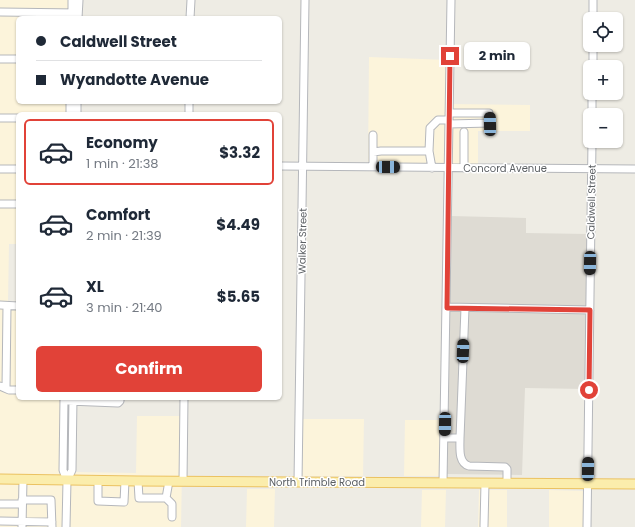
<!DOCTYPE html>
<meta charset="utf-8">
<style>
body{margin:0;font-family:Poppins,sans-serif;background:#f2f2f3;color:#1f2937;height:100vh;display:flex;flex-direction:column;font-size:15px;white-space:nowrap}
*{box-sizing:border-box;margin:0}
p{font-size:13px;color:#747a83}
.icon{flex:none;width:22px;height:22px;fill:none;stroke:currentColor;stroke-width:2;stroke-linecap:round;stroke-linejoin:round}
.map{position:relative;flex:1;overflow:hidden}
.side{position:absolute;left:16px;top:112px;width:266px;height:288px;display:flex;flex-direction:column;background:#fff;border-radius:6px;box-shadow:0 1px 3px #0004}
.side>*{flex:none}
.top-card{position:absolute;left:16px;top:16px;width:266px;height:88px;border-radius:6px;box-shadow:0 1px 3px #0004;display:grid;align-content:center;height:88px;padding:0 20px;background:#fff}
.controls{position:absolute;left:583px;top:12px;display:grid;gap:8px}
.controls a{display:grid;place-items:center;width:40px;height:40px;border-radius:6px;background:#fff;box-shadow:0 1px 3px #0004;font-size:20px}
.end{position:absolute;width:18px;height:18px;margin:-9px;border:5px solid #e14238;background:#fff;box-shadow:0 0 0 2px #fff}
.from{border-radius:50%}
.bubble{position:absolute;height:28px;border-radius:6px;background:#fff;box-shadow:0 1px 3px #0004;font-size:13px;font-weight:700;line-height:28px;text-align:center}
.car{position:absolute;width:12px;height:24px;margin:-12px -6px;border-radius:5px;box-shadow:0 0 3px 1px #0007;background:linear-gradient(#222 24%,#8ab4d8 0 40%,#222 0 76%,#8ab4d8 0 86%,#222 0)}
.top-card b{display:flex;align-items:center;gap:14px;height:38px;font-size:15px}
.top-card b+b{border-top:1px solid #e0e1e3}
.top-card i{width:10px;height:10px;background:#1f2937}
ul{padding:7px 0 0;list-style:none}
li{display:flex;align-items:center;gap:12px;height:66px;margin:0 8px 6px;padding:0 12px;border:2px solid transparent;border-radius:6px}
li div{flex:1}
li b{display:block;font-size:15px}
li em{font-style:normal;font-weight:700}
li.selected{border-color:#e14238}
li>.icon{width:36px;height:36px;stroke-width:1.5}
.cta{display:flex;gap:8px;margin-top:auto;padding:8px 20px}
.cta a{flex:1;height:46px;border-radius:6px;background:#e14238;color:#fff;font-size:16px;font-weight:700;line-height:46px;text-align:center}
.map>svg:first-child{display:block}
</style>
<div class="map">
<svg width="635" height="527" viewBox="0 0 635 527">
<rect width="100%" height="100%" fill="#eeece4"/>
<path fill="#fcf4db" d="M0,0H70L69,18H18V102H68V114H18V244H9L8,302L18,303V398H76L75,472L136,473L137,416H183L181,527H0Z
M369,57L448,60L447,104L530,105V131H478V166L368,165Z
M303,419H364L363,476H302Z
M405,420H442L440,476H404Z
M247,489H275L274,527H246Z
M422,490H446L445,527H421Z
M479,490H507V527H478Z
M549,490L584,491L583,527H549Z"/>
<path fill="#dedbd3" d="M451,216L526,218V233L588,234L586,389L525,388L522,475L447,474Z"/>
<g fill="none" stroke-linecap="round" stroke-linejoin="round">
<defs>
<path id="minor" d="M0,12L78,13
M72,18V0
M78,18L79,0
M190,18L191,0
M593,19V0
M0,59H18
M593,67V45
M70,114V102
M77,114V102
M189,114V102
M592,115V93
M0,118H18
M449,124L490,123L489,113H449
M373,135V167
M373,152L381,151H429
M280,166L635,169
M432,168L429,151L430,128L438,120H449
M464,168V132
M0,169H18
M0,204H18
M0,305L18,306
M447,307L590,310
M465,308L460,438C460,448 458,463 469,466L505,467L507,469V483
M0,386L9,390H18
M6,388L7,306
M64,398L63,470L67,481L66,527
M68,401L118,403L120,401V398
M444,438H460
M67,481L72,470L73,398
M98,481V501L124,502L125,481
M138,481L139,498H166
M169,481L166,498L172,504V517
M183,481L184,398
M298,482L305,0
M443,483L451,0
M22,500H51L52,527
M0,504H22
M0,521L52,522
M484,526L485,483
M22,527L23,480
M587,527L592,141"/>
<path id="major" d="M0,479L138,481L635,484"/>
</defs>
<use href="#minor" stroke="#b5b7bb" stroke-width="9"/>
<use href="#major" stroke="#ebc261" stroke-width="11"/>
<use href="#minor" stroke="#fff" stroke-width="7"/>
<use href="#major" stroke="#fbedac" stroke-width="9"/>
</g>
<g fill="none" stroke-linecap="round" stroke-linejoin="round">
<path stroke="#e14238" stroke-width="5" d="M450,56L447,308L590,310L589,390"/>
</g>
<g text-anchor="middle" stroke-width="3" stroke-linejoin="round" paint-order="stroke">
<g font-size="10" fill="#5c6064" stroke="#fff">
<text x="505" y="172">Concord Avenue</text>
<text transform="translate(591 202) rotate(-89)" y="4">Caldwell Street</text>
<text transform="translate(302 241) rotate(-89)" y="4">Walker Street</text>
<text x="317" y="486">North Trimble Road</text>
</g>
</g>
</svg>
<div class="controls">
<a><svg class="icon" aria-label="locate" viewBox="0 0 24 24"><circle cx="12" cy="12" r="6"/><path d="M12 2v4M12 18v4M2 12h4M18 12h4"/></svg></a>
<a>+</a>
<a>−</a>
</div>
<i class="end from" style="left:589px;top:390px"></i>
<i class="end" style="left:450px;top:56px"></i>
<div class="bubble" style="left:464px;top:42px;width:66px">2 min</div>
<i class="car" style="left:490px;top:124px;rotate:359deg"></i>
<i class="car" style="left:388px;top:167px;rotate:91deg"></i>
<i class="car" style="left:590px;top:263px;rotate:181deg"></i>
<i class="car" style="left:463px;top:351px;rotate:2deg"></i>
<i class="car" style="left:445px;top:424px;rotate:181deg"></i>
<i class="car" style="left:588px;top:469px;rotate:1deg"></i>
<div class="top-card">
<b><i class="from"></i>Caldwell Street</b>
<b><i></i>Wyandotte Avenue</b>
</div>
<section class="side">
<ul>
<li class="selected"><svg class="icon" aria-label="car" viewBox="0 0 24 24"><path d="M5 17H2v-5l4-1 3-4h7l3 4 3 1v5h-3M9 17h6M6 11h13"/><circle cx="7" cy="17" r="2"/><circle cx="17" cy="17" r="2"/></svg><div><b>Economy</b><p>1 min · 21:38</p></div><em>$3.32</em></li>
<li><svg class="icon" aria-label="car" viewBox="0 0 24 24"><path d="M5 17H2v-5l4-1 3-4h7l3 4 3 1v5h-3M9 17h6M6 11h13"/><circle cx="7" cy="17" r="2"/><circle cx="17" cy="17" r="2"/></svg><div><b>Comfort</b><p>2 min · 21:39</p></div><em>$4.49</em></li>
<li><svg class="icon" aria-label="car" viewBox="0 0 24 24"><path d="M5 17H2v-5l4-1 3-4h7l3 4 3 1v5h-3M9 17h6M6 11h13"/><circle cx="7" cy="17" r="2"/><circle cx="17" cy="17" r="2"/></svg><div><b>XL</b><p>3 min · 21:40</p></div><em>$5.65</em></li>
</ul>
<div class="cta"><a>Confirm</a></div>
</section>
</div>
